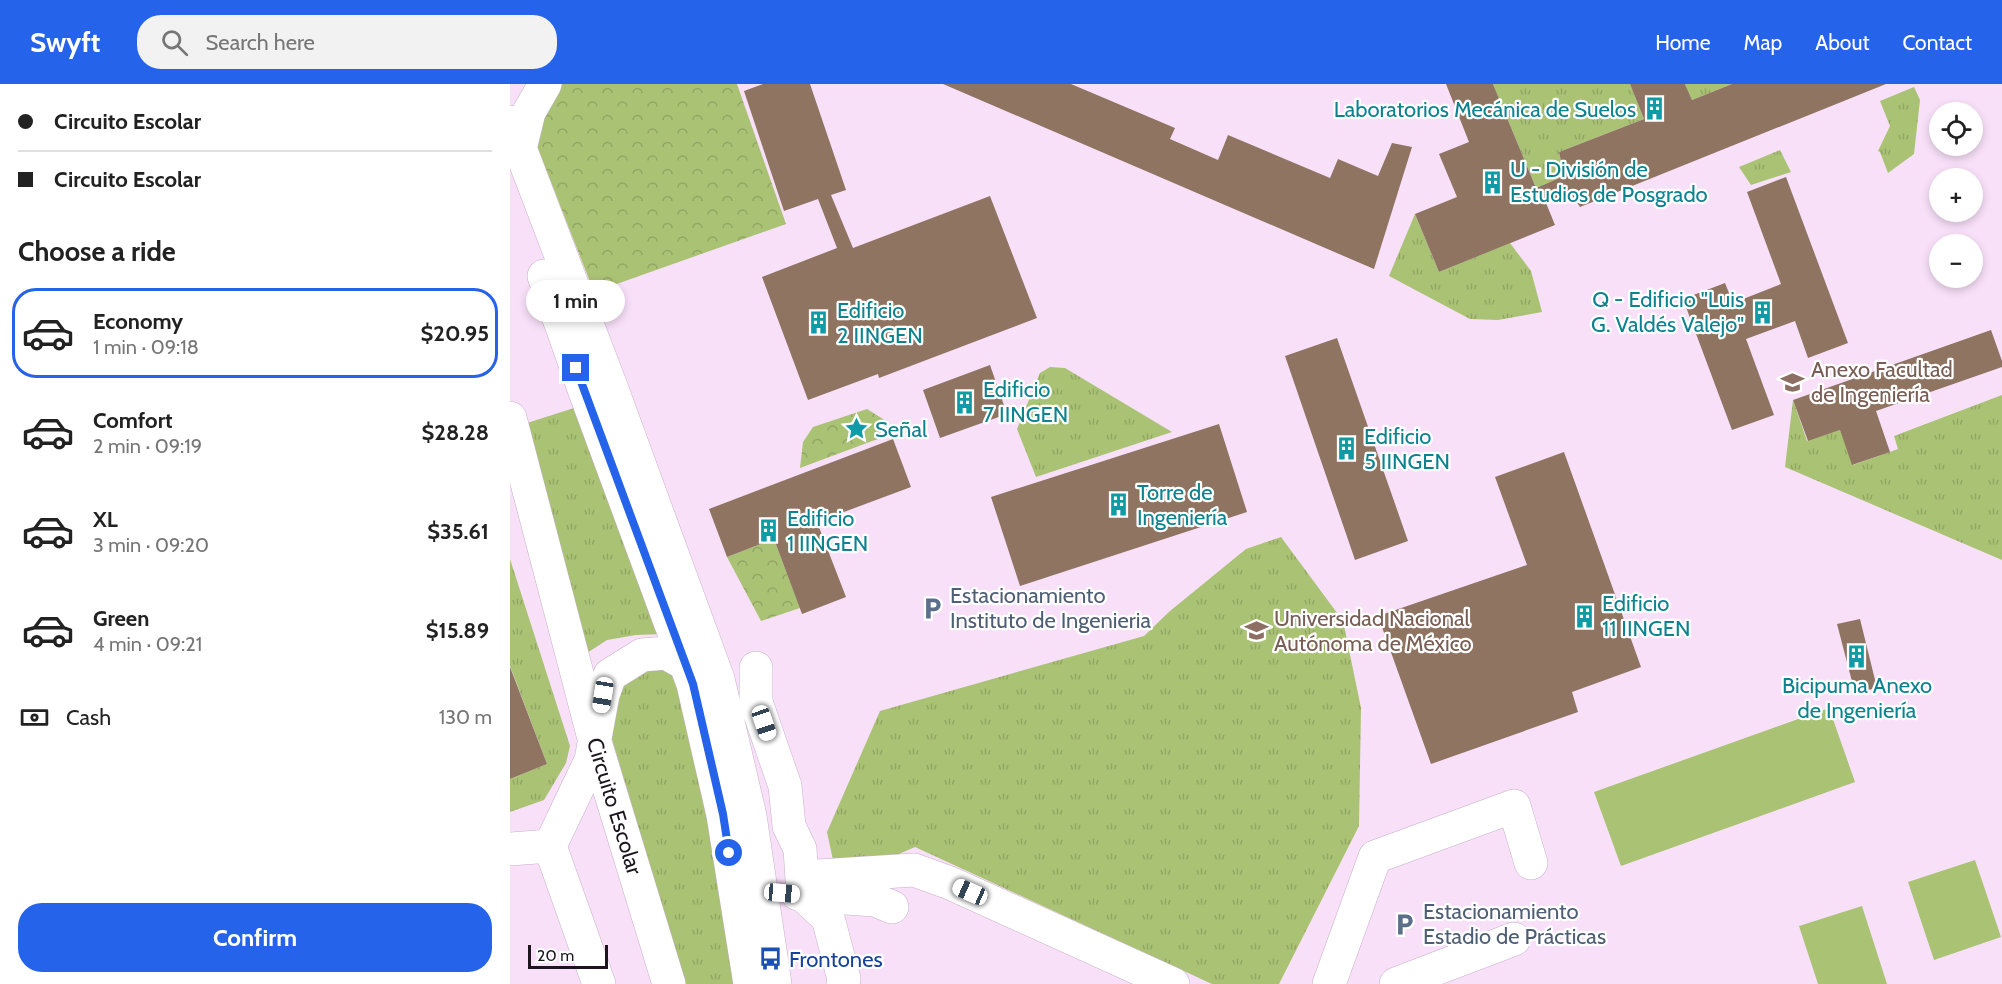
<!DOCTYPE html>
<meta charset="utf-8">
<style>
body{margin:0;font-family:Cabin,sans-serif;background:#f2f2f2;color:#222;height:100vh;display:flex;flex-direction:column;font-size:22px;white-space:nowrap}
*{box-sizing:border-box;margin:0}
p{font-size:20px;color:#767676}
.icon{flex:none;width:33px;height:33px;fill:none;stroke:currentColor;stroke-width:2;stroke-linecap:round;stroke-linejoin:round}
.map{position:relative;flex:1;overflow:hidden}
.side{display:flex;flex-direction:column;background:#fff;width:510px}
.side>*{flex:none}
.guide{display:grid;align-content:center;height:132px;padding:0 18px;background:#fff}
.buttons{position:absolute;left:1419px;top:18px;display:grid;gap:12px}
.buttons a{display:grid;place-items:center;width:54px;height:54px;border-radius:50%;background:#fff;box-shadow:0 3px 9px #0003;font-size:30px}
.scale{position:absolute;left:18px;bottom:15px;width:80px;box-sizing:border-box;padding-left:6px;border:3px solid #1d151e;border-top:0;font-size:16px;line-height:21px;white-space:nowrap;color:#1d151e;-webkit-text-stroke:4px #fff;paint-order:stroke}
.end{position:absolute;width:27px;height:27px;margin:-14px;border:8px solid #2563eb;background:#fff;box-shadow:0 0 0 3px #fff}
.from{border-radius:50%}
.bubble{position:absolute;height:42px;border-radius:21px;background:#fff;box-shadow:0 3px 9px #0003;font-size:20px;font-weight:700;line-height:42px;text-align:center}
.car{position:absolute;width:18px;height:36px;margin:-18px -9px;border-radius:8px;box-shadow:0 0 4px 2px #0007;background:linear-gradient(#fff 24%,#345 0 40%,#fff 0 76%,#345 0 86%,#fff 0)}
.guide b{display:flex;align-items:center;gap:21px;height:57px;font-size:22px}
.guide b+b{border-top:2px solid #e0e0e0}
.guide i{width:15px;height:15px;background:#222}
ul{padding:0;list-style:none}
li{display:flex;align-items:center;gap:18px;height:90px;margin:0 12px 9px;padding:0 6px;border:3px solid transparent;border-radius:24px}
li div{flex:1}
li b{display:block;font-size:22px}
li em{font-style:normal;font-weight:700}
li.current{border-color:#2563eb}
li>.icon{width:54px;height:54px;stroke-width:1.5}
h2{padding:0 18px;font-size:27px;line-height:72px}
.pay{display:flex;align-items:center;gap:15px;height:66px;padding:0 18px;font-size:22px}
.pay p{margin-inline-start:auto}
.cta{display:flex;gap:12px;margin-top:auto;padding:12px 18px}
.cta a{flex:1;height:69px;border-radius:24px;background:#2563eb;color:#fff;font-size:24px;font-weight:700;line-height:69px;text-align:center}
header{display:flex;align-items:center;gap:36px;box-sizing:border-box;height:84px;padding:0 30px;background:#2563eb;color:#fff}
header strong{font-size:28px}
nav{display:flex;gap:33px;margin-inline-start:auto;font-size:21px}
.search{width:420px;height:54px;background:#f2f2f2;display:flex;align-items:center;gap:15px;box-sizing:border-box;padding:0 21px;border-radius:24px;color:#767676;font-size:22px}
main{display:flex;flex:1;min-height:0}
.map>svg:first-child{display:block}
</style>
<header>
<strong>Swyft</strong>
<div class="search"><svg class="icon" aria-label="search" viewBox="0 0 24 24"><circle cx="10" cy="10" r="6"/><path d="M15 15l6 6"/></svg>Search here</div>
<nav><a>Home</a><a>Map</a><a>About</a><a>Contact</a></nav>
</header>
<main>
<section class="side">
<div class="guide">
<b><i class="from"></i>Circuito Escolar</b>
<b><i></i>Circuito Escolar</b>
</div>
<h2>Choose a ride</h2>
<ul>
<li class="current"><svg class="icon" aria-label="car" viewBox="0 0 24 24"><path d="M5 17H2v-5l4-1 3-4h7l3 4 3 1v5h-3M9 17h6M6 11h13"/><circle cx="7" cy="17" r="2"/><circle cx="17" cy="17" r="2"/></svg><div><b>Economy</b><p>1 min · 09:18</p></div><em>$20.95</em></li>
<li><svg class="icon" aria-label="car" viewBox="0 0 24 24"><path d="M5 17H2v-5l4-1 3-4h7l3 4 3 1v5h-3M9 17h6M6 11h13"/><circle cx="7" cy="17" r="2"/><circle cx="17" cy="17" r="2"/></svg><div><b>Comfort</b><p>2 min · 09:19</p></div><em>$28.28</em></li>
<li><svg class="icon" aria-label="car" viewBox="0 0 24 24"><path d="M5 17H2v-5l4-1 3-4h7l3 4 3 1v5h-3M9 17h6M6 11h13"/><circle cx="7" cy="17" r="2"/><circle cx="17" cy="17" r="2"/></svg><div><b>XL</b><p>3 min · 09:20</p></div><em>$35.61</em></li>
<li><svg class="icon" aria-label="car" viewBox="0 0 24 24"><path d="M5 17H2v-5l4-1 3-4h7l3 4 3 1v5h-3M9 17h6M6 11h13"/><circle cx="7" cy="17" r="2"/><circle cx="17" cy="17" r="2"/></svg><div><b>Green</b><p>4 min · 09:21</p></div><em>$15.89</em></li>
</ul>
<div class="pay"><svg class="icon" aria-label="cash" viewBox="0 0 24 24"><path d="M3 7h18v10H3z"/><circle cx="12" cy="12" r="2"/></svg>Cash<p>130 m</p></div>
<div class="cta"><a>Confirm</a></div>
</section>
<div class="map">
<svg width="1492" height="900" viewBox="0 0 1492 900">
<defs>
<pattern id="grass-tufts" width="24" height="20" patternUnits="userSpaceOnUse" patternTransform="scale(1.5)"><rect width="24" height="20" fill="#aac274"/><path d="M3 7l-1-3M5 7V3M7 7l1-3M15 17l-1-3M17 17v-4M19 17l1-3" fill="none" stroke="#92a664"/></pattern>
<pattern id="park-crowns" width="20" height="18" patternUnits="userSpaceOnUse" patternTransform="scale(1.5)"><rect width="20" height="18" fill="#aac274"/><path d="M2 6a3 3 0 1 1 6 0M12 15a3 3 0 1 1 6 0" fill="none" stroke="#92a664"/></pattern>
</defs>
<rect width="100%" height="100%" fill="#f8e0f9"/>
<path fill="url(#grass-tufts)" d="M983,0H1120L1134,35L1049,68L1054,92L1026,104Z
M1175,0H1222L1182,16Z
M1404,3L1410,16L1404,70L1378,89L1370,68L1368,67L1380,42L1370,17Z
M1270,66L1281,88L1241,101L1229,83Z
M905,130L929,188L1000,159L1021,187L1032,228L988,236L960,235L879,192Z
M540,283L555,284L662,348L526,393L507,345L530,289Z
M1492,311V476L1275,383L1283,316L1297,357L1330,346L1343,381L1388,365L1384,352Z
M64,324L152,550L126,551L97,556L77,569L14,340Z
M771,453L833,537L851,624L849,742L769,900H702L405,763L375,776H323L317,748L370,627L634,552L660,527L736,465Z
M0,475L60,662L56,679L34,716L0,728V695L37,680L0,582Z
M141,581L171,591L229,900H175L99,645L105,600Z"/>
<path fill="url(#park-crowns)" d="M49,0H227L276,140L84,208L23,52Z
M357,325L373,335L381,350L290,384L293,358L303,343Z
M264,455L290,524L251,537L217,473Z"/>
<path fill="#aac274" d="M1319,624L1345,698L1111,782L1084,708Z
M1465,776L1491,853L1424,876L1398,798Z
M1352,822L1377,900H1308L1289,842Z"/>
<path fill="#8e7461" d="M253,0H300L336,106L321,111L343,164L480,112L527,234L369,294L368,290L298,316L252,193L327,164L308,115L274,127L234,7Z
M433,0H561L665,44L660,55L708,76L718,51L820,94L828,75L868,92L882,59L902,63L864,185Z
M936,0H983L1026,104L1054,92L1049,68L1134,35L1120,0H1175L1182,16L1222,0H1376L1070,123L1060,108L1036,119L1045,141L929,188L905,130L947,113L929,70L959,58Z
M1276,93L1338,259L1298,274L1285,237L1236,255L1264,331L1222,346L1173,215L1215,199L1223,219L1271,200L1237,108Z
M1481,246L1492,277V283L1366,327L1380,368L1342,381L1330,346L1298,357L1283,316Z
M827,254L898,457L845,476L775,272Z
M480,281L497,330L430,354L413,306Z
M709,340L737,428L510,502L481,413Z
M383,355L401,403L307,438L336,513L292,530L264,455L217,473L199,425Z
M1054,368L1131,583L1062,608L1068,628L921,680L868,532L1017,481L985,393Z
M1350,535L1367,604L1345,609L1327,540Z
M0,583L37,680L0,695Z"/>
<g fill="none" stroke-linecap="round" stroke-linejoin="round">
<defs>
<path id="minor" d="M0,38L100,300L208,595L240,732L265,900
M9,69L19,28L35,0
M34,192L74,305L183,600L213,731L240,900
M0,334L85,658L159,900
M246,584V618L275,702L279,742L290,765L293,811L288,810
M0,765L40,762
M292,793L404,786L440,799L663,900
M293,811L318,834L334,895L333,900
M293,811L365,816L382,823
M89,900L40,762L81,676L93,611L100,591L132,571L156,569L176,580L185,588
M819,900L865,773L1004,722L1021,779
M886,900L1004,855"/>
</defs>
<use href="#minor" stroke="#c6afc7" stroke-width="34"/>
<use href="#minor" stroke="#fff" stroke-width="33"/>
</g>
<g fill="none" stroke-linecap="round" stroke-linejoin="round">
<path stroke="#2563eb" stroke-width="8" d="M66,284L183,600L213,730L219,769"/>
</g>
<defs>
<symbol id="building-bare" viewBox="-9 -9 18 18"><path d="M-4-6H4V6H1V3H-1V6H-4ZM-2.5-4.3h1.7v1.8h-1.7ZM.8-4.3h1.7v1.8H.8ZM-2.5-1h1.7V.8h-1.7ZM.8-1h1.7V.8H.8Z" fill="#0f9aa8" stroke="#fff" stroke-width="2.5" paint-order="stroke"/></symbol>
<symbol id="university-bare" viewBox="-9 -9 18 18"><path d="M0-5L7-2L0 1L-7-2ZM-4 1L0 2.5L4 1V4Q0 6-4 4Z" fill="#8d6e63" stroke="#fff" stroke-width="2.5" paint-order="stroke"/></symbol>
<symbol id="sight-bare" viewBox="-9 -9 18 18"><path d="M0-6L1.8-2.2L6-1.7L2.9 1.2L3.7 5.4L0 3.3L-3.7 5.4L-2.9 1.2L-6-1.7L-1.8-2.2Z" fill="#0f9aa8" stroke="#fff" stroke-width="2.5" paint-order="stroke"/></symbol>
<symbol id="parking-bare" viewBox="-9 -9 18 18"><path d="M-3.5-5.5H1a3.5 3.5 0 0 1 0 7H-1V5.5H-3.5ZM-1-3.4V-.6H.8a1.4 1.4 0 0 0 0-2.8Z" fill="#5c6f8a" stroke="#fff" stroke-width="2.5" paint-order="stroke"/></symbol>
<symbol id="bus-bare" viewBox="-9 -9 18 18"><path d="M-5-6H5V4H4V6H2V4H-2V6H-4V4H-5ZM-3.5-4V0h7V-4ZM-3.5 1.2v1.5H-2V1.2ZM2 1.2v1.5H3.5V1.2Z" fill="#1a4fb4" stroke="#fff" stroke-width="2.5" paint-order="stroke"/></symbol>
</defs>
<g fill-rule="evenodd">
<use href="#building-bare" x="1128" y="8" width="33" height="33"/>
<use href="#building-bare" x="966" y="82" width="33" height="33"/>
<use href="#building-bare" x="1236" y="212" width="33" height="33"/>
<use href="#building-bare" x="292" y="222" width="33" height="33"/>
<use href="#university-bare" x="1266" y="282" width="33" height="33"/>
<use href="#building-bare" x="438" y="302" width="33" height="33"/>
<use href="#sight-bare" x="330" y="328" width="33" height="33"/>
<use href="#building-bare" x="820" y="348" width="33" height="33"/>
<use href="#building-bare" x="592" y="404" width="33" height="33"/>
<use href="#building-bare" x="242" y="430" width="33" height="33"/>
<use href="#parking-bare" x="406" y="508" width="33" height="33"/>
<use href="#building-bare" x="1058" y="516" width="33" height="33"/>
<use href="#university-bare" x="730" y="530" width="33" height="33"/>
<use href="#building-bare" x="1330" y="556" width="33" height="33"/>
<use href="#parking-bare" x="878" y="824" width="33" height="33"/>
<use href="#bus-bare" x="244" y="858" width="33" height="33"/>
</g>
<g text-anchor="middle" stroke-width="4.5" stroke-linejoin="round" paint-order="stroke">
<g font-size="22" fill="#0d838f" stroke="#fff" text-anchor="start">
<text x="1126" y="33" text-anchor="end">Laboratorios Mecánica de Suelos</text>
<text x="1000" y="93">U - División de<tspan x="1000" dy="25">Estudios de Posgrado</tspan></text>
<text x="1234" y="223" text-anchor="end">Q - Edificio "Luis<tspan x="1234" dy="25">G. Valdés Valejo"</tspan></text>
<text x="327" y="234">Edificio<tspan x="327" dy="25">2 IINGEN</tspan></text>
<text x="473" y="313">Edificio<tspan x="473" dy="25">7 IINGEN</tspan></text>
<text x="365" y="353">Señal</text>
<text x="854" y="360">Edificio<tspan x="854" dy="25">5 IINGEN</tspan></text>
<text x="627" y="416">Torre de<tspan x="627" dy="25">Ingeniería</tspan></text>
<text x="277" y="442">Edificio<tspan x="277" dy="25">1 IINGEN</tspan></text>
<text x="1092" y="527">Edificio<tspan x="1092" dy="25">11 IINGEN</tspan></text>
<text x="1347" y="609" text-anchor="middle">Bicipuma Anexo<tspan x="1347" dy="25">de Ingeniería</tspan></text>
</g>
<g font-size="22" fill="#785e54" stroke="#fff" text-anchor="start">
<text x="1301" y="293">Anexo Facultad<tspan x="1301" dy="25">de Ingeniería</tspan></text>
<text x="764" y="542">Universidad Nacional<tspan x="764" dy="25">Autónoma de México</tspan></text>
</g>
<g font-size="22" fill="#4e5e75" stroke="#fff" text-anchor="start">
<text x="440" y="519">Estacionamiento<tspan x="440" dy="25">Instituto de Ingenieria</tspan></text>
<text x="913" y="835">Estacionamiento<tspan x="913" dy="25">Estadio de Prácticas</tspan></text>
</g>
<g font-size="22" fill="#1d151e" stroke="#fff">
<text transform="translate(105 722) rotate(73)" y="8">Circuito Escolar</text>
</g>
<g font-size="22" fill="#164399" stroke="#fff" text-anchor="start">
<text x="279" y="883">Frontones</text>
</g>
</g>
</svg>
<div class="buttons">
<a><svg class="icon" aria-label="locate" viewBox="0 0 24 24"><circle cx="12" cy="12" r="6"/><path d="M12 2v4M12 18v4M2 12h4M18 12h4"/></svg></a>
<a>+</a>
<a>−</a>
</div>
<div class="scale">20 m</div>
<i class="end from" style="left:219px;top:769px"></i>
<i class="end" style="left:66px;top:284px"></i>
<div class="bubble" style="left:16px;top:196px;width:99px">1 min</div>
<i class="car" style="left:93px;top:611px;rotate:189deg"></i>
<i class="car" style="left:254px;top:639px;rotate:161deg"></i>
<i class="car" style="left:460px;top:808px;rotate:294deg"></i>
<i class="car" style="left:272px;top:809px;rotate:95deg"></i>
</div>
</main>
